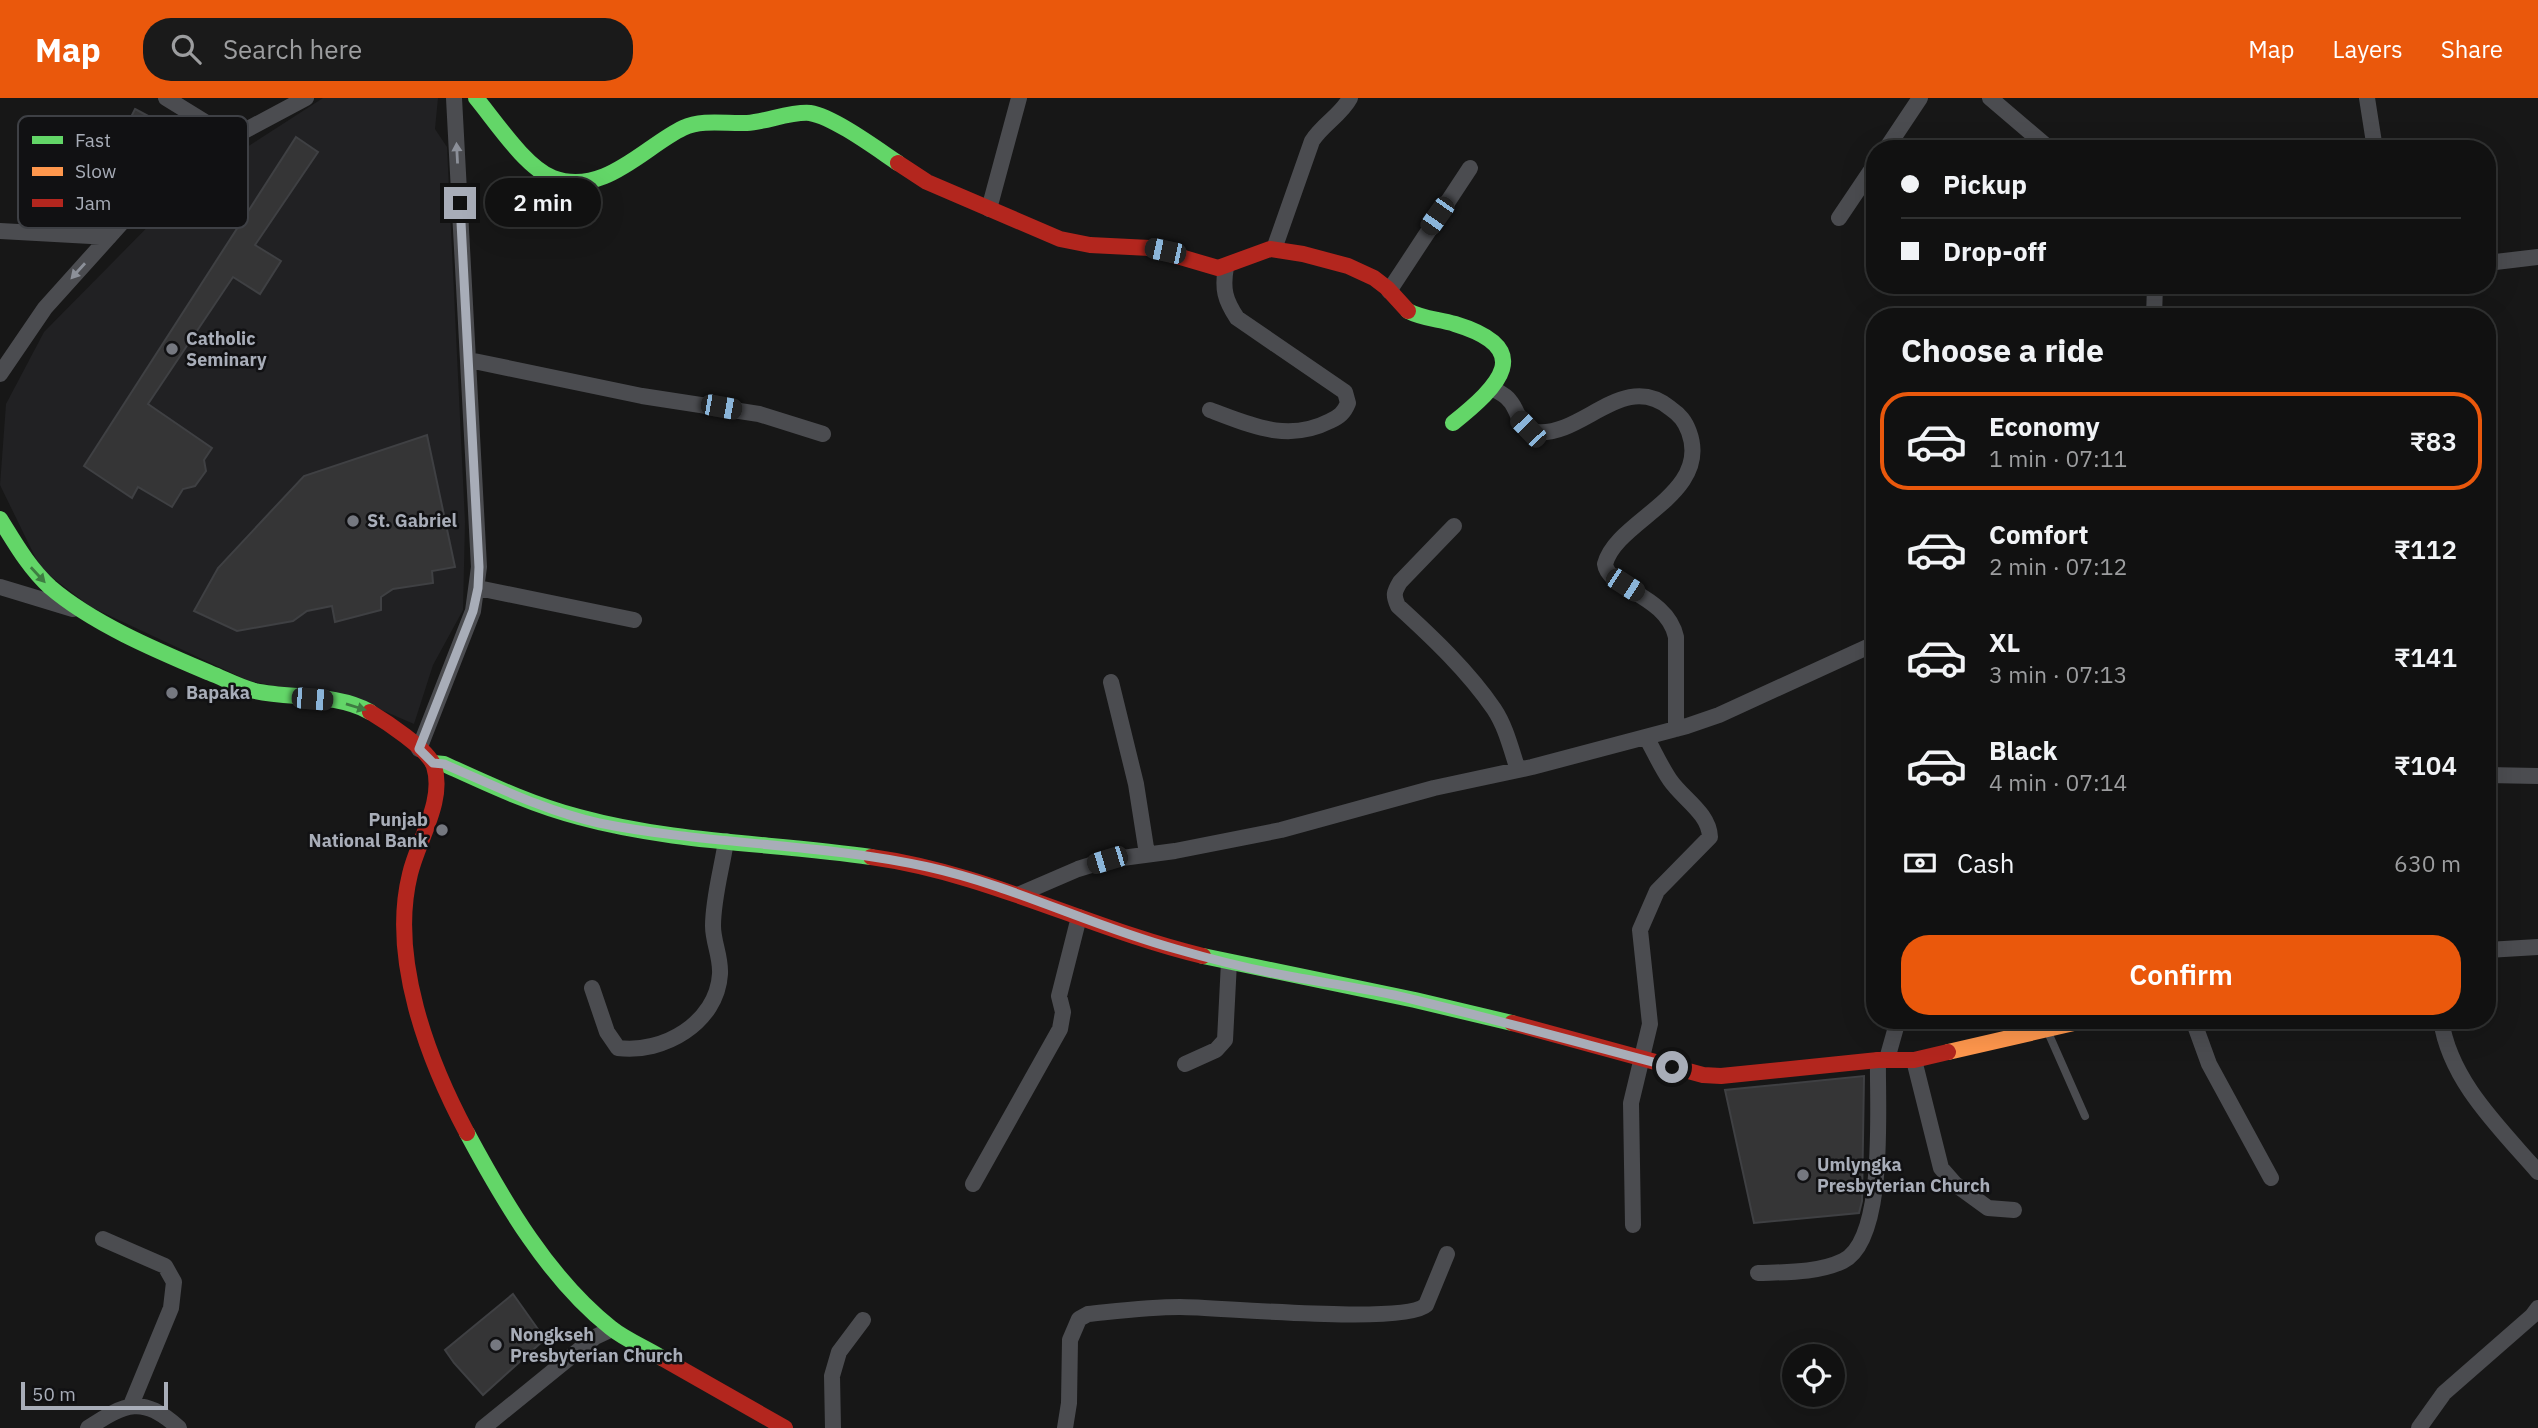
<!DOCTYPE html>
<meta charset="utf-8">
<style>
body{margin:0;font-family:"IBM Plex Sans",sans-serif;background:#1a1a1a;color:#f1f3f6;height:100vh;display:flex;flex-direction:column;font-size:26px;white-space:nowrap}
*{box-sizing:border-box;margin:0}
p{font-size:23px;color:#9c9d9f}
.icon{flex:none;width:38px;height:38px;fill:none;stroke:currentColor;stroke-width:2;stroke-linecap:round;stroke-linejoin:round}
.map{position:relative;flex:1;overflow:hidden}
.details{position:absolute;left:1866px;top:210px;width:630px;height:721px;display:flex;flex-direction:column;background:#111;border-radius:28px;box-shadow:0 7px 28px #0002,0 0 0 2px #303131}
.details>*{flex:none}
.banner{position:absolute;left:1866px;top:42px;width:630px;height:154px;border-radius:28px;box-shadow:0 7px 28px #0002,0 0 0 2px #303131;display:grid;align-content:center;height:154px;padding:0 35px;background:#111}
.controls{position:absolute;left:1782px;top:1246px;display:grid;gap:14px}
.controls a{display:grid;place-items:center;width:63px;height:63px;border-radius:50%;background:#111;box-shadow:0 7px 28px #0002,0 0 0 2px #303131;font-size:35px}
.scale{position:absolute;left:21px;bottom:18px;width:147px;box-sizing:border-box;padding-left:7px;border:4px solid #a8adb8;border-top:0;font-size:19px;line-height:24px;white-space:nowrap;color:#a8adb8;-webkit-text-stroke:5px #111113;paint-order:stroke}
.end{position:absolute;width:32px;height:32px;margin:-16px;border:9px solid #a8adb8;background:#111;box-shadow:0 0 0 4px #111}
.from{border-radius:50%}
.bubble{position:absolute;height:49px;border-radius:24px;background:#111;box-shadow:0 7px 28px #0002,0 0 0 2px #303131;font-size:23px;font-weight:600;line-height:49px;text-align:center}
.car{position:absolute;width:21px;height:42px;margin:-21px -10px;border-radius:9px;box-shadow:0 0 5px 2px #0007;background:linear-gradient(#222 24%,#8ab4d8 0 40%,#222 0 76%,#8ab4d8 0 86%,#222 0)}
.banner b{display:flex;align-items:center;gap:24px;height:66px;font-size:26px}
.banner b+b{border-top:2px solid #303131}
.banner i{width:18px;height:18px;background:#f1f3f6}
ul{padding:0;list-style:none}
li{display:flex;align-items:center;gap:21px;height:98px;margin:0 14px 10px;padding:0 21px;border:4px solid transparent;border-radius:28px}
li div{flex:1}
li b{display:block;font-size:26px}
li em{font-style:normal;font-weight:600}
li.selected{border-color:#ea580c}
li>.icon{width:63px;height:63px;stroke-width:1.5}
h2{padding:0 35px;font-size:32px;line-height:84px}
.pay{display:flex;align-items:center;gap:18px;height:77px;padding:0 35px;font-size:26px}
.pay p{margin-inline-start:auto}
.button{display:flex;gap:14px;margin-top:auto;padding:14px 35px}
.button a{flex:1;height:80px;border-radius:28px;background:#ea580c;color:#fff;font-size:28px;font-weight:600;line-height:80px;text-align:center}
header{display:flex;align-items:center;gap:42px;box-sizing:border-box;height:98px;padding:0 35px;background:#ea580c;color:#fff}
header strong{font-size:33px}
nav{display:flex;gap:38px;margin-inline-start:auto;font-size:24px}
.search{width:490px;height:63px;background:#1a1a1a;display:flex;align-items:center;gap:18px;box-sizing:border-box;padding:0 24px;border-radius:28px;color:#9c9d9f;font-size:26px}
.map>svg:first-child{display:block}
</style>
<header>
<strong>Map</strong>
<div class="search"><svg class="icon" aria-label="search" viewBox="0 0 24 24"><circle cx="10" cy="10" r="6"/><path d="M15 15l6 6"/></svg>Search here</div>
<nav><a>Map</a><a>Layers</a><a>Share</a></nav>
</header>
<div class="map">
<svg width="2538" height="1330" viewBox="0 0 2538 1330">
<rect width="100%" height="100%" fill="#171717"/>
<path fill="#212123" d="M323,0H438L435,31L447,49L465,424L463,512L433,567L414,626L368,606L249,583L91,509L41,471L0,387L6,306L44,234L191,85Z"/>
<path fill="#353536" stroke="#3f4043" stroke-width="2" d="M135,11L167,28L149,62L118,45Z
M296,39L318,54L255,147L281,163L260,196L233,179L148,306L212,350L204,362L206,373L195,388L183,391L172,409L138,389L132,400L84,368Z
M427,337L455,469L432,473L433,485L393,491L381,499V512L335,524L332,508L307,513L293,523L237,533L194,513L218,470L304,378Z
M1864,978L1862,1103L1859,1115L1754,1125L1725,992Z
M513,1196L545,1241L483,1297L454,1265L445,1252Z"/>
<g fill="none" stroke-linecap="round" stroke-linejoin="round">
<path stroke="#4b4c50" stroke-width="8" d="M2047,932L2085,1018"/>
<path stroke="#4b4c50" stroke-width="16" d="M166,0L231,40
M1990,0L2050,51
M2367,0L2375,51
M1886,51L1920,0
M989,111L1019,0
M1839,120L1874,68
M0,133L109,139
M1274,151L1312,43C1323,26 1341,17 1350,0
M2487,165L2538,159
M1389,193L1470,70
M2154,219L2155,187
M469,262L642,298L759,316L823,336
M0,276L45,210L135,110L169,78L231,40L306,0
M1493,291C1499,294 1506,297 1510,303C1519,313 1519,332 1536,334C1583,339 1623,272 1670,310C1680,317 1685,323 1689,334C1712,397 1616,422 1605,466C1608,491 1667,497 1676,539V631
M1210,312C1251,327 1287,345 1330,323C1339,319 1344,315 1348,305L1345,294L1237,220C1225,202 1222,191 1226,169
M1454,428L1400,484C1394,494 1393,497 1398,508C1432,539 1468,573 1494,611C1506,629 1511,651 1518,672
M0,489L73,511
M478,490L634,522
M1111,584L1136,686L1147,756
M419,651L473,513L479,469L454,0
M2487,677L2538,678
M1020,796L1078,771L1107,762L1175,753L1281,732L1434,690L1532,669L1687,628L1719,617L1874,546
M2487,852L2538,849
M592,890L607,934L618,950C663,956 717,925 720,876C721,859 713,844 713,828C713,800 722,770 726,743
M2193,922L2209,966L2271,1080
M2441,922C2450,983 2499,1029 2538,1074
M1887,961L1898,922
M1914,962L1941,1070L1955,1086L1988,1110L2014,1112
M1185,966L1216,952L1225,942L1229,864
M973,1086L1060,931L1063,914L1059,898L1079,819
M1633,1127L1631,1005L1650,926L1640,832L1657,793L1710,739C1709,715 1683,701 1670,682C1661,669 1654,653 1646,639
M103,1141L165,1168L174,1184L171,1210L131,1307
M1758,1175C1786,1174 1818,1175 1843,1163C1887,1141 1877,1007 1878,962
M88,1330C126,1305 142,1297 179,1330
M483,1330L595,1239L612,1231
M833,1330L832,1278L839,1254L863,1222
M1065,1330L1069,1305L1070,1242L1079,1221L1088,1216C1118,1213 1149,1209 1180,1209C1219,1209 1405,1227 1426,1207L1447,1156
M2419,1330L2444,1295L2532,1218L2538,1210"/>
<path stroke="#63d668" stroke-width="16" d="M476,0C496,24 525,69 553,80C604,99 645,48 683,30C703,21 726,26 747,25C765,24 793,13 810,15C834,19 877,51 898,65
M1408,213C1423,221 1439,221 1455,226C1537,251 1499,288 1453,325
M0,421C15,445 29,470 50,489C93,526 158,553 210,575C225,581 240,589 255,593C291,601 337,595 370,614
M433,665L444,666C488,686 532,707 579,719C674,745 774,745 871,759
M1203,858L1415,902L1512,925
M467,1035C504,1104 549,1181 611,1230C626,1242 646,1250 662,1260"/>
<path stroke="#ff974d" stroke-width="16" d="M1948,954L2087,922"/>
<path stroke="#b3261e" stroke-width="16" d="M898,65L927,84L1060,141L1090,147L1150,150L1218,170L1270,151L1303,156L1348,168L1374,180L1387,190L1408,213
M370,614C385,623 428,651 434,668C445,703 418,742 410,776C389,860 428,962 467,1035
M871,759C987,775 1090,831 1203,858
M1512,925L1703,977L1721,978L1878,962H1914L1948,954
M662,1260L785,1330"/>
</g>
<defs><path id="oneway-solid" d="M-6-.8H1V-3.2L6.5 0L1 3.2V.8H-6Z" transform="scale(1.75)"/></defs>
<g fill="#8c9099">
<use href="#oneway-solid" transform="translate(457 55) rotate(-93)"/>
<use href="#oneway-solid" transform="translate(78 173) rotate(132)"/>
</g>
<g fill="#3e7d42">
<use href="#oneway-solid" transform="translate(38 477) rotate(47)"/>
<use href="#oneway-solid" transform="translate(356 609) rotate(17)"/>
</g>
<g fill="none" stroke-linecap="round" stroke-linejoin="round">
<path stroke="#a8adb8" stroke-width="9" d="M460,105L479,469L478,490L473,513L419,651L433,665L444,666C495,688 545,713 599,725C707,747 820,745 928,769C1014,788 1091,828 1176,851C1214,862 1254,872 1294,879C1327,885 1361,890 1394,897C1488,919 1580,945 1672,969"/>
</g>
<g fill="#757880" stroke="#111113" stroke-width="2.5">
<circle cx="172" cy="251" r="7"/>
<circle cx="353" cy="423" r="7"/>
<circle cx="172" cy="595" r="7"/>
<circle cx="442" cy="732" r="7"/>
<circle cx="1803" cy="1077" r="7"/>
<circle cx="496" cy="1247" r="7"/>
</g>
<g text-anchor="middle" stroke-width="5" stroke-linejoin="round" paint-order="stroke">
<g font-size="18" font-weight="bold" fill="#a8adb8" stroke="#111113" text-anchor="start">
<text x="186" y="247">Catholic<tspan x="186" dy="21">Seminary</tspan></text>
<text x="367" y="429">St. Gabriel</text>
<text x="186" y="601">Bapaka</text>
<text x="428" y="728" text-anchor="end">Punjab<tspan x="428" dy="21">National Bank</tspan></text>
<text x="1817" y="1073">Umlyngka<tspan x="1817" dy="21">Presbyterian Church</tspan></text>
<text x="510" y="1243">Nongkseh<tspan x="510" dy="21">Presbyterian Church</tspan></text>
</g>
</g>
<rect x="18" y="18" width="230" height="112" rx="10" fill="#111113" stroke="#3e4045" stroke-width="2"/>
<rect x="32" y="38" width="31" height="8" fill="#63d668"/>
<rect x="32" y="69" width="31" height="9" fill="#ff974d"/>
<rect x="32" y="101" width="31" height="8" fill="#b3261e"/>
<g font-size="19" fill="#a8adb8">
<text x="75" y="49">Fast</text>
<text x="75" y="80">Slow</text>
<text x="75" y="112">Jam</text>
</g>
</svg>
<div class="controls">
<a><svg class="icon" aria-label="locate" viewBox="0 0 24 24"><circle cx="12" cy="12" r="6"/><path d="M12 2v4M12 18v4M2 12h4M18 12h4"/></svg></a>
</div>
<div class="scale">50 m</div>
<i class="end from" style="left:1672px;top:969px"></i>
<i class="end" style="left:460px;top:105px"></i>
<div class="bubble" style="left:485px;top:80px;width:116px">2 min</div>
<i class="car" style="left:1437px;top:118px;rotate:215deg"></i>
<i class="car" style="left:1165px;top:153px;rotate:282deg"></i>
<i class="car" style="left:721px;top:309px;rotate:100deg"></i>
<i class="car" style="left:1528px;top:331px;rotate:316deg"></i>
<i class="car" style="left:1625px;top:487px;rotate:123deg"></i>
<i class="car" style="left:312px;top:601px;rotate:95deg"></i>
<i class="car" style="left:1107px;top:762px;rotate:253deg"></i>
<div class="banner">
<b><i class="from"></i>Pickup</b>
<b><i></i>Drop-off</b>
</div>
<section class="details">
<h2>Choose a ride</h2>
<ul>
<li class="selected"><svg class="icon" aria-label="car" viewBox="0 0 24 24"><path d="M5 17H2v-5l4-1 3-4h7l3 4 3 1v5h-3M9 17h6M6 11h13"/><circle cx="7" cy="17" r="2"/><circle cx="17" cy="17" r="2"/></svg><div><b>Economy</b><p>1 min · 07:11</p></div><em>₹83</em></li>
<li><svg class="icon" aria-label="car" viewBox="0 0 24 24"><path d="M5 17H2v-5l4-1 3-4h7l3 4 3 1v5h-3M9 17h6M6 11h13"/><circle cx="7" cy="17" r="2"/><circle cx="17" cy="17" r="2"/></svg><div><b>Comfort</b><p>2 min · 07:12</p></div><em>₹112</em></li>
<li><svg class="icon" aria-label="car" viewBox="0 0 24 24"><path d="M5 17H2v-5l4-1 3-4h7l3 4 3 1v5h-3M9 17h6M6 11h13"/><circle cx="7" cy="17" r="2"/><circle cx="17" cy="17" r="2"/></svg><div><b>XL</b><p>3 min · 07:13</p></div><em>₹141</em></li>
<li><svg class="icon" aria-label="car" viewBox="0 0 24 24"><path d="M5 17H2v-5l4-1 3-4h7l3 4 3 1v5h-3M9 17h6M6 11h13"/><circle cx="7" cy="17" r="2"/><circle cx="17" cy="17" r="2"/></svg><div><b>Black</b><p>4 min · 07:14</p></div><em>₹104</em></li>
</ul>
<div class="pay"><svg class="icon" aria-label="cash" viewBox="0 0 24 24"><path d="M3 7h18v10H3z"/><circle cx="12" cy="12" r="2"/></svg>Cash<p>630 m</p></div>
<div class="button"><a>Confirm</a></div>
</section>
</div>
